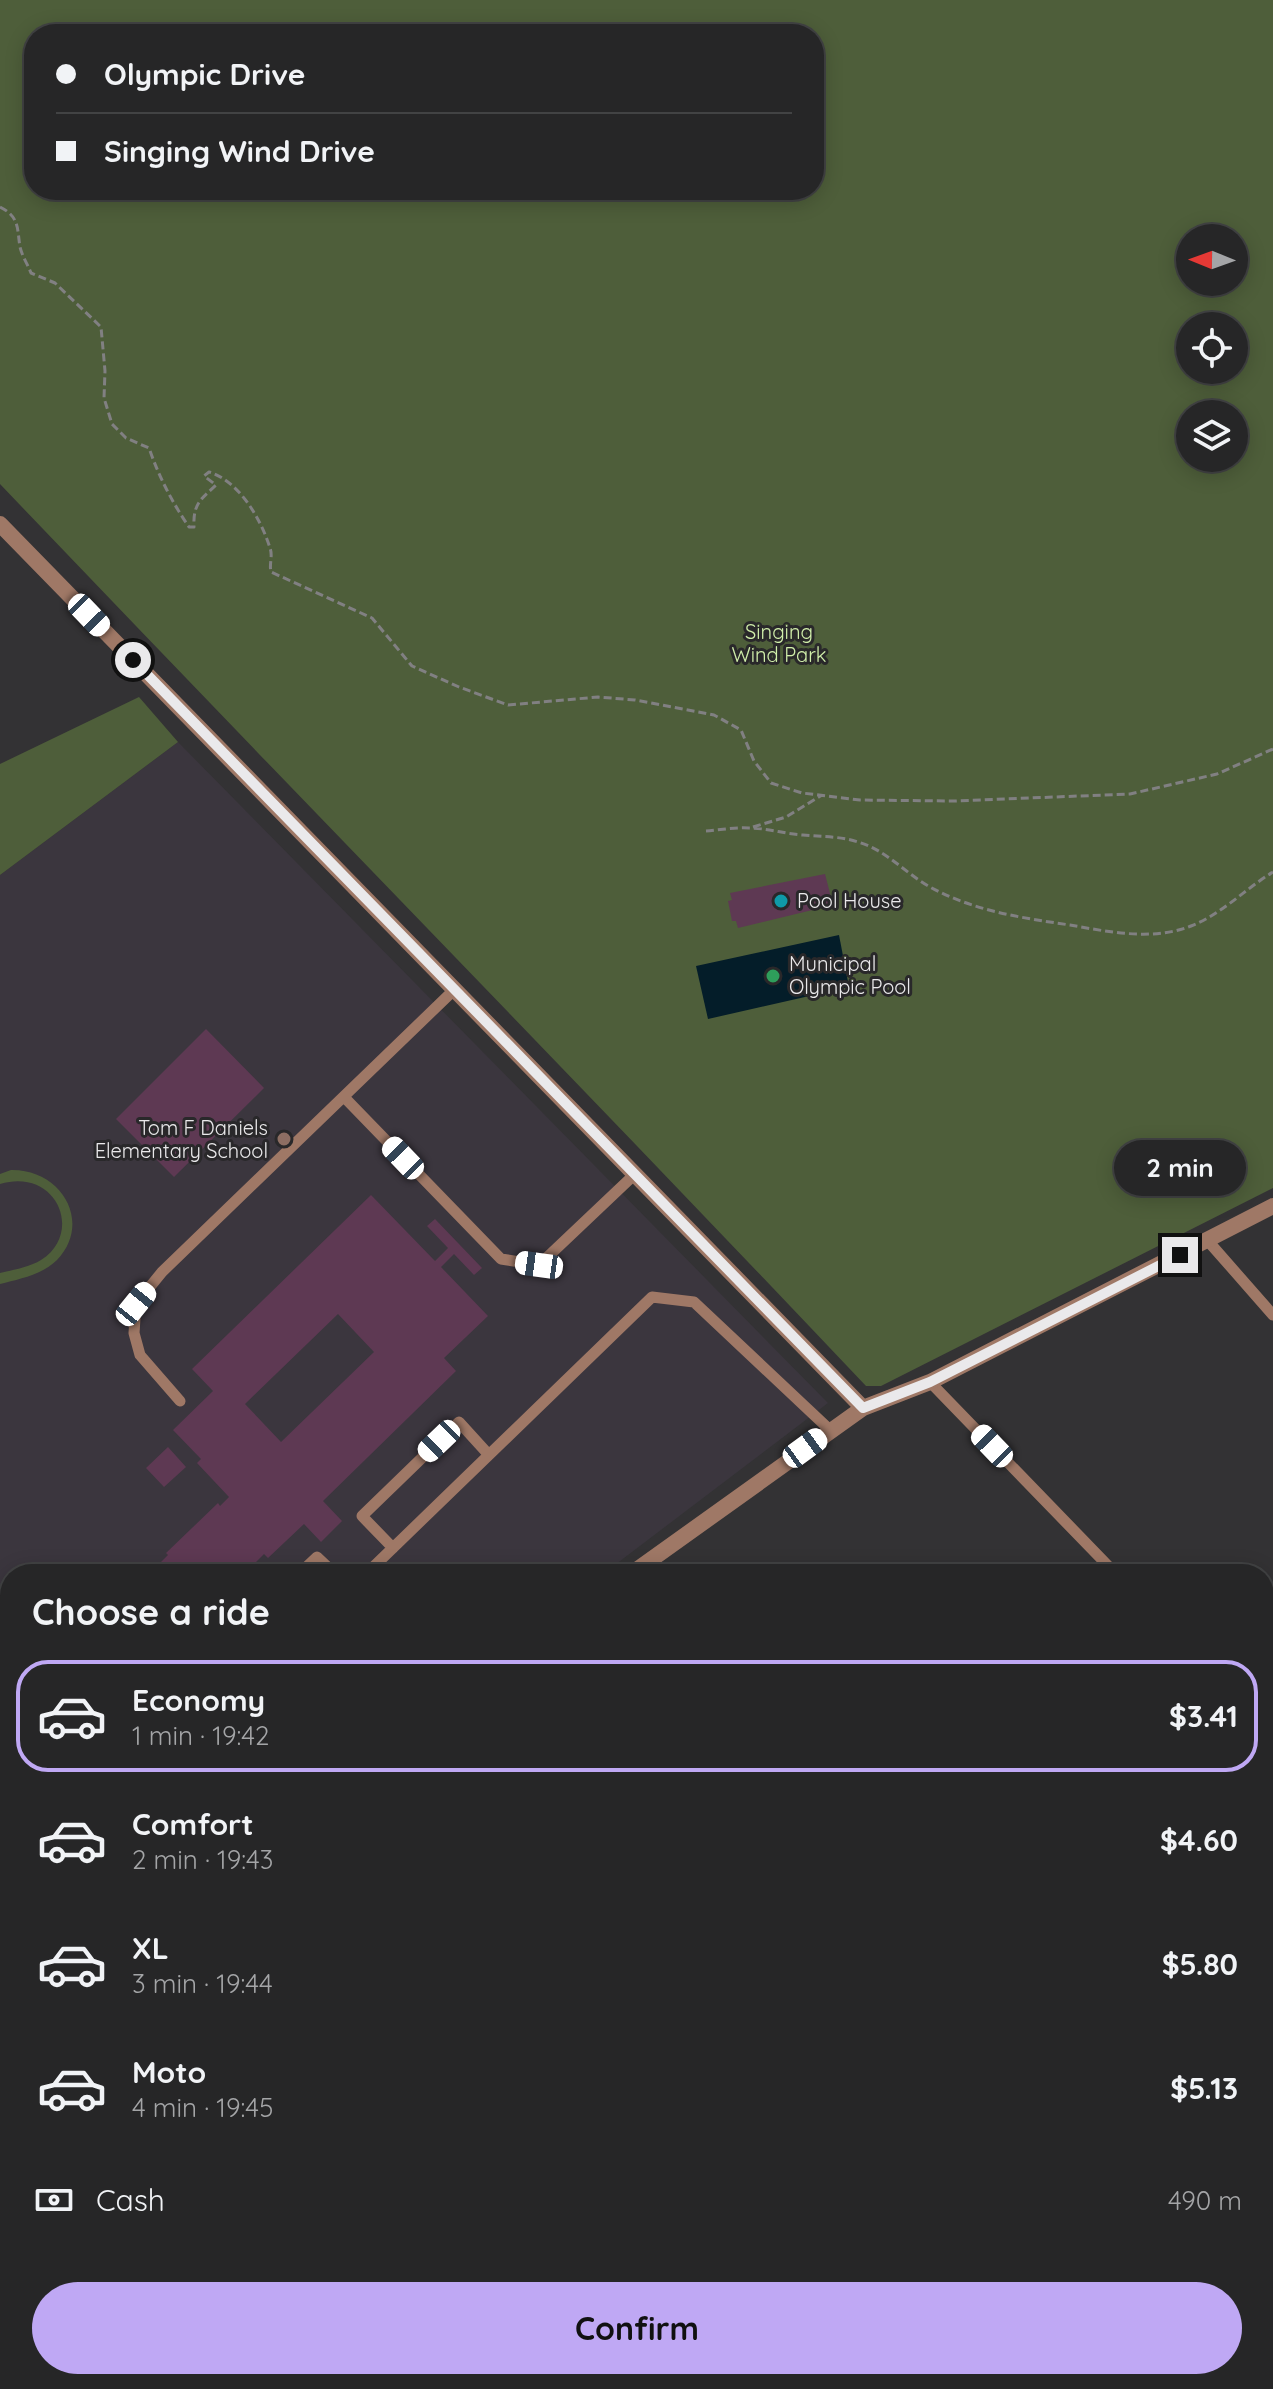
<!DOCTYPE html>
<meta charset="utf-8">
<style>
body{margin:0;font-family:Quicksand,sans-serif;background:#2e2e2f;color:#f1f3f6;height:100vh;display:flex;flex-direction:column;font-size:30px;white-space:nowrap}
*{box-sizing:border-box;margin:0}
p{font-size:26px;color:#a4a5a7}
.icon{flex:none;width:44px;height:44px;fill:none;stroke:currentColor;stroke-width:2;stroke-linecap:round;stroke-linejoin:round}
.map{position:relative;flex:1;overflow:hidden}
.details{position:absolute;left:0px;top:1564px;width:1274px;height:826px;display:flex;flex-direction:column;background:#262627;border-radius:32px 32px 0 0;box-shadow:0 4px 20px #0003,0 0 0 2px #424344}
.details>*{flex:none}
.hud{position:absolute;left:24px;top:24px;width:800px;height:176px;border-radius:32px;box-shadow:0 4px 20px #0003,0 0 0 2px #424344;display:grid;align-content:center;height:176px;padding:0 32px;background:#262627}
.needle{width:52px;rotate:271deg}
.tools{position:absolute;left:1176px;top:224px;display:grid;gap:16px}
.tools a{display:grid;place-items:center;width:72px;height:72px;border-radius:50%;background:#262627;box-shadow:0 4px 20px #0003,0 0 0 2px #424344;font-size:40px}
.end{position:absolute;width:36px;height:36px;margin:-18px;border:10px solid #eae9eb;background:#111;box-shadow:0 0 0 4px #111}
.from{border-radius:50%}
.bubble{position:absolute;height:56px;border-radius:28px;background:#262627;box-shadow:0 4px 20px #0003,0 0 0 2px #424344;font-size:26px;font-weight:700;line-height:56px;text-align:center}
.car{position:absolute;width:24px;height:48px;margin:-24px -12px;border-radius:10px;box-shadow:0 0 6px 2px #0007;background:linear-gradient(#fff 24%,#345 0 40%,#fff 0 76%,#345 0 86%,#fff 0)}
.hud b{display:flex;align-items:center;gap:28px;height:76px;font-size:30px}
.hud b+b{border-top:2px solid #424344}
.hud i{width:20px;height:20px;background:#f1f3f6}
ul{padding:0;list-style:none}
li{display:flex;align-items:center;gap:24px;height:112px;margin:0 16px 12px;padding:0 16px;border:4px solid transparent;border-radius:32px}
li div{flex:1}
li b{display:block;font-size:30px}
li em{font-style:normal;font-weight:700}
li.selected{border-color:#bfa8f4}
li>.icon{width:72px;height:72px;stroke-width:1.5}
h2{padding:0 32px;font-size:36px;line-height:96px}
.pay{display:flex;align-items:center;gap:20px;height:88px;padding:0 32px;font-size:30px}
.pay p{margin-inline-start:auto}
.action{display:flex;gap:16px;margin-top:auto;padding:16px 32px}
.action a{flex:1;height:92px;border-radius:48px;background:#bfa8f4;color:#111;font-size:32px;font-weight:700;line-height:92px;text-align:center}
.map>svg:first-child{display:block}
</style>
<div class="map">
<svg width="1273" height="2389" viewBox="0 0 1273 2389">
<rect width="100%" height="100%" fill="#333234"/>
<path fill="#3b363e" d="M178,742L828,1403L603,1574H10V1764L0,1754V875Z
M1264,1860L1273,1869V2389H434L445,2380H1264Z"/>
<path fill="#4e5e3a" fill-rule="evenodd" d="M0,0H1273V1188L881,1386H866C579,1083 288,786 0,484ZM34,34H814V190H34ZM1190,238H1234V282H1190ZM1190,326H1234V370H1190ZM1190,414H1234V458H1190Z
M139,697L178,742L0,875V764Z
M11,1170C61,1169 93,1222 57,1260C42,1275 19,1279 0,1284V1273C13,1270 30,1267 41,1260C84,1233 57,1167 0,1184V1174Z
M10,1581V1676L0,1670V1587Z"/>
<path fill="#041d29" d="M839,935L849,987L708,1019L696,966Z"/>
<path fill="#5e3953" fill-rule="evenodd" d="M825,874L833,905L738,928L736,921H732L728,901L732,900L730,893Z
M206,1029L264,1088L174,1177L116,1119Z
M371,1195L435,1261L448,1248L427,1226L435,1219L482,1268L474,1275L454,1254L441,1267L488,1316L444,1358L456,1371L323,1501L342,1521L321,1542L304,1524L268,1558L264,1554L244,1574H149L168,1555L166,1553L218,1503L220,1506L229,1497L197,1463L201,1459L173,1430L213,1391L192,1369ZM338,1314L374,1352L281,1442L245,1404Z
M168,1447L186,1467L164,1487L146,1468Z"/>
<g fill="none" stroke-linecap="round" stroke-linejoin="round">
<path stroke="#818082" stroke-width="3" stroke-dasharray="8 4" stroke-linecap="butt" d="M0,207C20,217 17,229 20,247C22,256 28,265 31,273L55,283L101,327L105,371L104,398L112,424L126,438L149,448C159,477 172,502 189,527H194C193,504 200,500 216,485L204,476L209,472C239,481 261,519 270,548C273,556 269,564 271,572L372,618L412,666L459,687L508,705L598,697L635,700L714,715L741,730L754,761L771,783L802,793L860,800L954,801L1130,794L1217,774L1273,749
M753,827L786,817L822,795
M706,831C720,830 735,827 749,828C767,828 785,834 803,835C822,837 840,836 858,842C886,850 905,873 930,887C974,911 1022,918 1070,925C1109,932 1153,941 1191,926C1222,914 1245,889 1273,872"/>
<path stroke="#9f7866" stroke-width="11" d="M344,1097L501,1259L539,1265L635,1174
M1208,1241L1273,1315
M930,1382L1116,1574
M180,1401L140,1355L134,1333L136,1304L162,1272L455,989
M393,1548L362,1516L459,1422L489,1455
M299,1574L317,1557L335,1574
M366,1574L652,1297L694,1302L830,1430
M1264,1709L1273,1710
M7,1800L10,1816
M0,1845L10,1844
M0,1931L10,1929
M1000,2380L1001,2389
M963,2389L972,2380"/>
<path stroke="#9f7866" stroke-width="16" d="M0,524L863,1408
M631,1574L863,1408L930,1382L1273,1206
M0,1801L10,1799
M0,2160L10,2171
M0,2221L10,2212"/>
</g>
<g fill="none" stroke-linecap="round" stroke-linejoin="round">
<path stroke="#eae9eb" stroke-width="10" d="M133,660L863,1408L930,1382L1180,1255"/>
</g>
<circle fill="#0f9aa8" stroke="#29282a" stroke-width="3" cx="781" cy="901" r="8"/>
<circle fill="#2e9e5b" stroke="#29282a" stroke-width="3" cx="773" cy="976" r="8"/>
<circle fill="#8d6e63" stroke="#29282a" stroke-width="3" cx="284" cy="1139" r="8"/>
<g text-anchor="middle" stroke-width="6" stroke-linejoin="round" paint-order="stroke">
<g font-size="20" fill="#d1efaa" stroke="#29282a">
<text x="779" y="639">Singing<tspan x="779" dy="23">Wind Park</tspan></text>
</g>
<g font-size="20" fill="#eae9eb" stroke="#29282a" text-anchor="start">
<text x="797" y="908">Pool House</text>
<text x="789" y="971">Municipal<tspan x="789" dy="23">Olympic Pool</tspan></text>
<text x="268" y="1135" text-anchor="end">Tom F Daniels<tspan x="268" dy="23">Elementary School</tspan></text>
</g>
</g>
</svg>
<div class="tools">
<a><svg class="needle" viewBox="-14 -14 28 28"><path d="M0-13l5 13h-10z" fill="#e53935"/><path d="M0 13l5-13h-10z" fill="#a4a5a7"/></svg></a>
<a><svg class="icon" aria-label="locate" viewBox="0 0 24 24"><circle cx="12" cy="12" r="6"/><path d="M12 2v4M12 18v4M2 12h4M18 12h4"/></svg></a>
<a><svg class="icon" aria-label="layers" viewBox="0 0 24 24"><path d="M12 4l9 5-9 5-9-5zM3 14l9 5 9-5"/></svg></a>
</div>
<i class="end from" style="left:133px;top:660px"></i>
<i class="end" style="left:1180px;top:1255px"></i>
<div class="bubble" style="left:1114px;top:1140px;width:132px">2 min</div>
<i class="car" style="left:89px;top:615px;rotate:136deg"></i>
<i class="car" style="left:403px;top:1158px;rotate:316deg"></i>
<i class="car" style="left:539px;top:1265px;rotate:278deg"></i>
<i class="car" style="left:136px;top:1304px;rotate:39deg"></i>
<i class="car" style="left:439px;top:1441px;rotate:226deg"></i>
<i class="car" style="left:992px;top:1446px;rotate:316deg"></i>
<i class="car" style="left:805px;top:1448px;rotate:54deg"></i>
<div class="hud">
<b><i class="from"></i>Olympic Drive</b>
<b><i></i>Singing Wind Drive</b>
</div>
<section class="details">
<h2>Choose a ride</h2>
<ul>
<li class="selected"><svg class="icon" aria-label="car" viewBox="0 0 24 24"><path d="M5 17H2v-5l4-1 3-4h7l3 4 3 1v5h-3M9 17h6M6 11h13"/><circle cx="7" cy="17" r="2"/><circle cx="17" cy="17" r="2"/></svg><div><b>Economy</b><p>1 min · 19:42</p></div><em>$3.41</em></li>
<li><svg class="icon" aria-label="car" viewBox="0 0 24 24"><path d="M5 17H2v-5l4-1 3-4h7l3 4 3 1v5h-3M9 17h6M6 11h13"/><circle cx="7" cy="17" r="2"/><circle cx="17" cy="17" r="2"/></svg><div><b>Comfort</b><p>2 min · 19:43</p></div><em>$4.60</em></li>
<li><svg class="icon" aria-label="car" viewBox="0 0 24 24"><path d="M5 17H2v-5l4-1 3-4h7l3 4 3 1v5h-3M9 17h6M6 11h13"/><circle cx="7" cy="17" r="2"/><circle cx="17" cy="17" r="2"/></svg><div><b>XL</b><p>3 min · 19:44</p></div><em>$5.80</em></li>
<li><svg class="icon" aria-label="car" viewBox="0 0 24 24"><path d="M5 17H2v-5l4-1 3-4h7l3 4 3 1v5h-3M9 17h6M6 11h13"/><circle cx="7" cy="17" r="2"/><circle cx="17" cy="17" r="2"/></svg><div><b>Moto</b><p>4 min · 19:45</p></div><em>$5.13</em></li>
</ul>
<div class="pay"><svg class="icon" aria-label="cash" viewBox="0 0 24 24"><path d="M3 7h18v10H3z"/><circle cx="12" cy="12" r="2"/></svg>Cash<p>490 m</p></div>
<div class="action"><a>Confirm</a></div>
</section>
</div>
